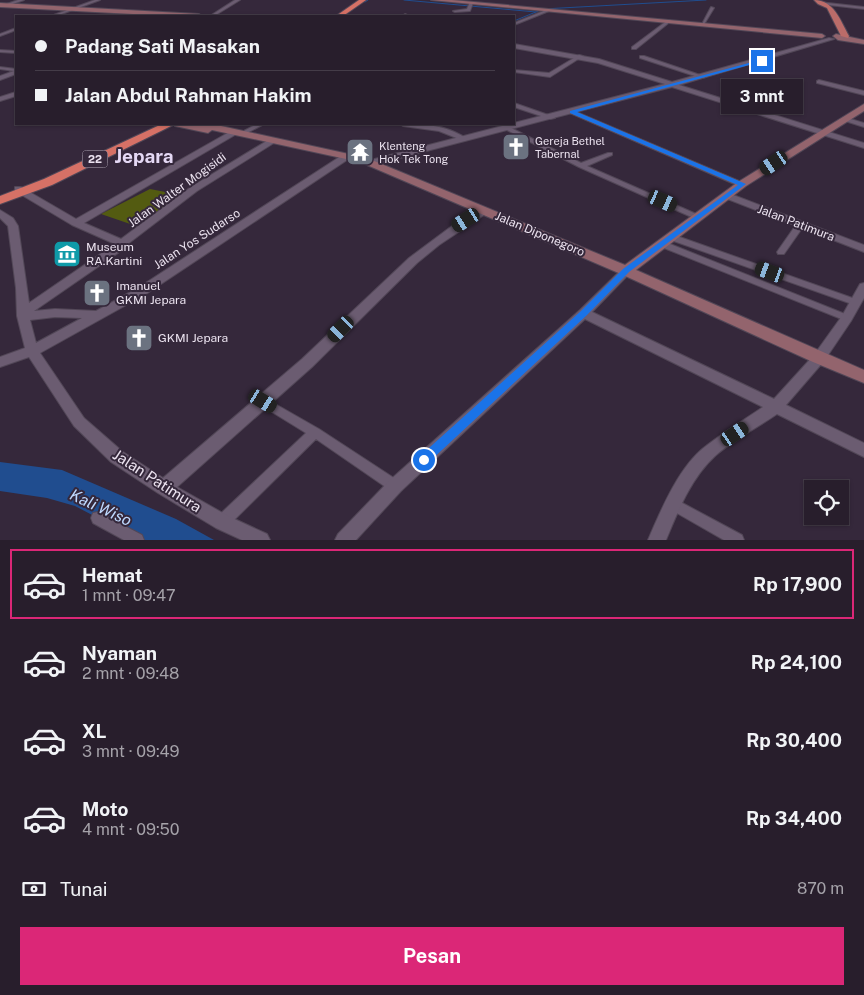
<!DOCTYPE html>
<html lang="id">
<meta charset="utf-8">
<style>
body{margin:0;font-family:"Public Sans",sans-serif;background:#342b38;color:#f1f3f6;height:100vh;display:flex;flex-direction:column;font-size:19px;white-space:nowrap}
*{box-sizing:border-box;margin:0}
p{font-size:16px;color:#a5a2a9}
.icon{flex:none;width:28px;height:28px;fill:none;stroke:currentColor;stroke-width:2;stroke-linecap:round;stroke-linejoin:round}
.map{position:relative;height:540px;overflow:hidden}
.details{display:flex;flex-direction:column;background:#281e2c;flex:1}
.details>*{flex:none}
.banner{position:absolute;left:15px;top:15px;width:500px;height:110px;border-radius:0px;box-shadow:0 1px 4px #0004,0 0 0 1px #443c48;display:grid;align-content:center;height:110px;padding:0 20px;background:#281e2c}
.tools{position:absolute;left:804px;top:480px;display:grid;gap:10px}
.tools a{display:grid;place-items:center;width:45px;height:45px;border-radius:0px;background:#281e2c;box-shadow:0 1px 4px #0004,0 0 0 1px #443c48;font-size:25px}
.end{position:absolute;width:22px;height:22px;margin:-11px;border:6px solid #1a73e8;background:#fff;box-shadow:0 0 0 2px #fff}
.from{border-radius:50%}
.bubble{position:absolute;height:35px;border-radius:0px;background:#281e2c;box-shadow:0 1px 4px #0004,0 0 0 1px #443c48;font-size:16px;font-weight:700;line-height:35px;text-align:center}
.car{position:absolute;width:15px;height:30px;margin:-15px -8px;border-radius:6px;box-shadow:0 0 4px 1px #0007;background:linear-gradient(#222 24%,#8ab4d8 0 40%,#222 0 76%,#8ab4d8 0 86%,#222 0)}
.banner b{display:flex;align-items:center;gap:18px;height:48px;font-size:19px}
.banner b+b{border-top:1px solid #443c48}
.banner i{width:12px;height:12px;background:#f1f3f6}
ul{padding:9px 0 0;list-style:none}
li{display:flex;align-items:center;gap:15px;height:70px;margin:0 10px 8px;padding:0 10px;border:2px solid transparent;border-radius:0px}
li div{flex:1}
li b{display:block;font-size:19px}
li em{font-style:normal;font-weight:700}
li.selected{border-color:#db2777}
li>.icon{width:45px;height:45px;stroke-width:1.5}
.pay{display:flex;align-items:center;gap:12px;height:55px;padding:0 20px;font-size:19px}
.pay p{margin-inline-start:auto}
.primary-button{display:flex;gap:10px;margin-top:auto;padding:10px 20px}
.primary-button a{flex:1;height:58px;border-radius:0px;background:#db2777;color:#fff;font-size:20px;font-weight:700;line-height:58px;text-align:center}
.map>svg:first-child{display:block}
</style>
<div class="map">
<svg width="864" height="540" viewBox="0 0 864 540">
<rect width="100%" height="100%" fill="#35283b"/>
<path fill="#535b11" d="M150,189L181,195L136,226L101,214Z"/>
<path fill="#204d8f" d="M0,462L62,470L176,519L214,540H140L75,506L47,498L0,491Z"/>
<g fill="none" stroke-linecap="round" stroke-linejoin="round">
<path stroke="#204d8f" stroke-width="1" d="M404,0L536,12
M365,2L368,0
M514,21L543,9L706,0"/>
<defs>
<path id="minor" d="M18,0H24L7,6L4,5Z
M95,0H100L56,16H51Z
M235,0H240L214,16H210Z
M470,2L473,3L470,11L455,12L453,11L467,9Z
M819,2L864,7V9L820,4Z
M711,7L714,8L703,26H701Z
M546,10L549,11L514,25V23Z
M405,14L407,15L406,16H402Z
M668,20L671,21L636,49H632V47Z
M16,28V30L0,36V34Z
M0,50L16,51V53L0,52Z
M579,55L583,56L550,77L514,72V70L549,73Z
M640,56H644L706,77L701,78L640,58Z
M0,67L16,69V74L0,80V76L14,71L0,69Z
M819,80L864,91V95L817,83V81Z
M16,92V96L0,101V97Z
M514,103L554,117L555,118L550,119L514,107Z
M570,111H574L746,184L742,186H739L570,113Z
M844,117L864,123V127L842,120L841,119Z
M257,124H264L245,134L240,133Z
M400,124C422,123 449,126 467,139L464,141L439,131L403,126Z
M505,127H509L581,163L608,153H612V155L587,166L703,217L702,219H696L579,167L505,129Z
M798,222H801L805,224L784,254H778L777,252Z
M668,235H674L858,300L860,302L855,305L852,304L668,239L667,237Z
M659,242H665L850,316L852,318L850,320H844L659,246L658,244Z
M263,397L319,429L400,482L401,486L400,490L395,492L390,490L316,439L227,527L222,528L217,527L215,522L217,517L306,433L259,404L257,401L259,398Z
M673,498L742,535L744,540H724L668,508L666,504L668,500Z
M98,512L142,535L144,540H124L93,523L91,518L93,513Z"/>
<path id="tertiary" d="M829,38L834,39L679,85L864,143V148L672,87L373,165L370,166L366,163L367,161L665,84L598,63L514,48V44L599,59L672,82Z
M233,130L240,132L84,223L121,239L191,187L270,139L277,141L197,191L129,243L128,246L34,311L55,309L96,311L138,288L344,154H350V158L146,294L40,353L84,418L123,452L163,478L302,359L409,258L456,223L482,209H488L490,211L439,245L417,263L312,367L177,487L228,516L267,534L270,540H242L216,528L158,493L111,462L74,426L29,357L0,367V357L25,348L17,316L16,288L8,226L0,218V210L13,218L18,226L29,303L115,244L72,225L15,191V187H21L76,219ZM55,317L82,318L36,343L30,320Z
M728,193L864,245V252L725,198V194Z
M626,268L630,269L632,271L630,273L592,312L774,399L814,355L842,316L860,284L864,283V298L851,321L824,361L786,405L864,443V457L777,414C757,428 733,440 715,456C691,478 678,511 666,540H648C661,510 679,466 706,446C724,432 744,420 763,407L585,319L401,491L356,540H335L338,534L389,481L580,310L622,269Z"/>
<path id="secondary" d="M431,0H452L822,34L825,36L822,38Z
M0,3L199,14L202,16H171L0,7Z
M836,34L864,40V44L838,40L833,36Z
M864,104V111L746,186L636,270L864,370V383L813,362L621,274L360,162L212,130L208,133L175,126L173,124H212L367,158L625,265L738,182Z"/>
<path id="primary" d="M814,0C834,0 840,20 849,36L848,38L841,36L827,8L818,4Z"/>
<path id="trunk" d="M359,0H366L343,16H336Z
M162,124L173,125L52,185L0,204V196L44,179Z"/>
</defs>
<use href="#minor" stroke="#524757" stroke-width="2"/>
<use href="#tertiary" stroke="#524757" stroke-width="2"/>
<use href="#secondary" stroke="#524757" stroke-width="2"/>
<use href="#primary" stroke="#524757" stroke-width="2"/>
<use href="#trunk" stroke="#524757" stroke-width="2"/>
<use href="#minor" fill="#6b5c71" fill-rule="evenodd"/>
<use href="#tertiary" fill="#6b5c71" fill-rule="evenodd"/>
<use href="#secondary" fill="#93646d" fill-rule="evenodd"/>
<use href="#primary" fill="#bb6c69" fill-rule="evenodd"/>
<use href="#trunk" fill="#d67166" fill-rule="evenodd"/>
</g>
<path fill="#1a73e8" d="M760,60L764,61L577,112L746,184L629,272L587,315L428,463H420L418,460L420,456L581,311L623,269L738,185L570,113V111Z"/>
<defs>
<symbol id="church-square" viewBox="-11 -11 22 22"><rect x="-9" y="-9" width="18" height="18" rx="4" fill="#6b7280" stroke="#35283b"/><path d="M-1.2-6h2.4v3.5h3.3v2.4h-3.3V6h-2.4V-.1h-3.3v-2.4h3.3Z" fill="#fff"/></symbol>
<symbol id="temple-square" viewBox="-11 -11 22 22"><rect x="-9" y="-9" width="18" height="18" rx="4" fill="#6b7280" stroke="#35283b"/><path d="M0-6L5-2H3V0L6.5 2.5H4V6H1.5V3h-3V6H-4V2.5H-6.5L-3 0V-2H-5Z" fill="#fff"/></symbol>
<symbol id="museum-square" viewBox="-11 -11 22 22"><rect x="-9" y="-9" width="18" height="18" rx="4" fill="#0f9aa8" stroke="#35283b"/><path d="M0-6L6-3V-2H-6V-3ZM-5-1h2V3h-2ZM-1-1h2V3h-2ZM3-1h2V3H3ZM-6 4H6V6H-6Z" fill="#fff"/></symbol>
</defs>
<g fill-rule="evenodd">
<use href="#church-square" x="500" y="131" width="32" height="32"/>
<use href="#temple-square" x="344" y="136" width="32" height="32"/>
<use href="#museum-square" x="51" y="238" width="32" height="32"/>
<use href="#church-square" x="81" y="277" width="32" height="32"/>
<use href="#church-square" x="123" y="322" width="32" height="32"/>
</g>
<g text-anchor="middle" stroke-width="4" stroke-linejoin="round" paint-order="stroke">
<g font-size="11" fill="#ebe2ef" stroke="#35283b" text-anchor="start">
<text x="535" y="145">Gereja Bethel<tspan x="535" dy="13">Tabernal</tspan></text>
<text x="379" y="150">Klenteng<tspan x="379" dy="13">Hok Tek Tong</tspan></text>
</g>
<rect fill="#35283b" stroke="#b4aab9" stroke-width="1" x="82.5" y="150.5" width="25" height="17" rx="4"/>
<g font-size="11" font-weight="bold" fill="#ebe2ef">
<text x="95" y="163">22</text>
</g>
<g font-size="12" fill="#ebe2ef" stroke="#35283b">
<text transform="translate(177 190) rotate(-36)" y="4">Jalan Walter Mogisidi</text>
<text transform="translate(796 223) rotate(21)" y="4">Jalan Patimura</text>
<text transform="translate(540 234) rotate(23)" y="4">Jalan Diponegoro</text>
<text transform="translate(197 239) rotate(-33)" y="4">Jalan Yos Sudarso</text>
</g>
<g font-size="12" fill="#ebe2ef" stroke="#35283b" text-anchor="start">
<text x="86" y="251">Museum<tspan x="86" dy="14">RA.Kartini</tspan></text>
<text x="116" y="290">Imanuel<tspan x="116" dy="14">GKMI Jepara</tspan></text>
<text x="158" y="342">GKMI Jepara</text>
</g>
<g font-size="15" fill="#ebe2ef" stroke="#35283b">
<text transform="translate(157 481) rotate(33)" y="5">Jalan Patimura</text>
</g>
<g font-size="16" font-style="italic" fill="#bed8fe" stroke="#35283b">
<text transform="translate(101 507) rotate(25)" y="6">Kali Wiso</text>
</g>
<g font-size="19" font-weight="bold" fill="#e5d9f5" stroke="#35283b">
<text x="144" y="163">Jepara</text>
</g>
</g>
</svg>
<div class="tools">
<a><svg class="icon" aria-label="locate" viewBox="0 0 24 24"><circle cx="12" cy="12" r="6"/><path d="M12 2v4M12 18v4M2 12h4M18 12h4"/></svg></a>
</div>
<i class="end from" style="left:424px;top:460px"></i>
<i class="end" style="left:762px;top:61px"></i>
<div class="bubble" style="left:721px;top:79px;width:82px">3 mnt</div>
<i class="car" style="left:774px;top:163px;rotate:236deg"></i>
<i class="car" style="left:663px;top:201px;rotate:114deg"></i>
<i class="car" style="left:466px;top:220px;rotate:238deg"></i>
<i class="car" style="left:770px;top:272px;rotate:290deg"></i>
<i class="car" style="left:341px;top:329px;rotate:225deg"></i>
<i class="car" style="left:263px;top:401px;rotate:121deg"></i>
<i class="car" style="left:735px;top:434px;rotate:56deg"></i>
<div class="banner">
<b><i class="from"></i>Padang Sati Masakan</b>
<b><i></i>Jalan Abdul Rahman Hakim</b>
</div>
</div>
<section class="details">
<ul>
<li class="selected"><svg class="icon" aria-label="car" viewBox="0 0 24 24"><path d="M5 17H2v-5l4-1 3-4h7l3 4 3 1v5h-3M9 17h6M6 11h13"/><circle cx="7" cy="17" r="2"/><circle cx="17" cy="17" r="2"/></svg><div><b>Hemat</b><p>1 mnt · 09:47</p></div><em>Rp 17,900</em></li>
<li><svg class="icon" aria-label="car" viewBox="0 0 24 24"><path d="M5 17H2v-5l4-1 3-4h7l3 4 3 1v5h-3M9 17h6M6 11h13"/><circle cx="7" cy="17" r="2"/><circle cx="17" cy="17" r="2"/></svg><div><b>Nyaman</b><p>2 mnt · 09:48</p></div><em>Rp 24,100</em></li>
<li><svg class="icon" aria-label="car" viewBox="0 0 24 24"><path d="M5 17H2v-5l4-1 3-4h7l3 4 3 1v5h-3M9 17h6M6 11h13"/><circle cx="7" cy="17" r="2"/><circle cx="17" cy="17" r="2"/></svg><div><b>XL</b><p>3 mnt · 09:49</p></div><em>Rp 30,400</em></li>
<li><svg class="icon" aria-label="car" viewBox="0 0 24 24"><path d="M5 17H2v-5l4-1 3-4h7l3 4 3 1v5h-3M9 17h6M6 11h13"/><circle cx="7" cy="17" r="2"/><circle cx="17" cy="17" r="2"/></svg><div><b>Moto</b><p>4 mnt · 09:50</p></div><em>Rp 34,400</em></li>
</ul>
<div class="pay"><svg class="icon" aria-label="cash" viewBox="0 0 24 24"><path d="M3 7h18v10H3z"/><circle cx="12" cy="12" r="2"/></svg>Tunai<p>870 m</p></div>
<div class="primary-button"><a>Pesan</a></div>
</section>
